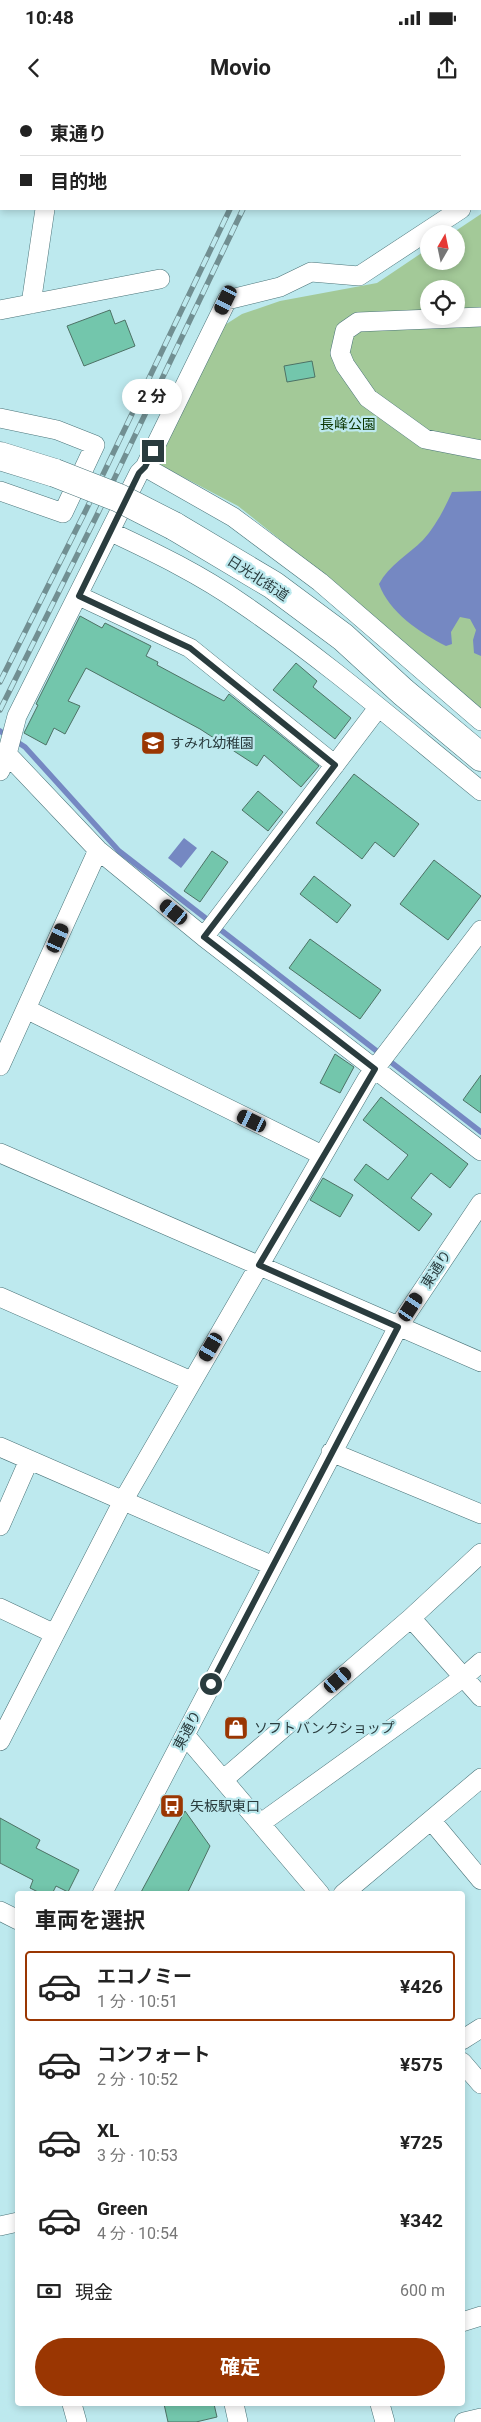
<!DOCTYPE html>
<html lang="ja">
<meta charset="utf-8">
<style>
body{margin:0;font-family:Roboto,"Noto Sans JP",sans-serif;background:#f2f2f2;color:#222;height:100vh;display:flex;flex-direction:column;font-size:19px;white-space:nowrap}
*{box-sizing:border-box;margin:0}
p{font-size:16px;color:#767676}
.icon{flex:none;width:28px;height:28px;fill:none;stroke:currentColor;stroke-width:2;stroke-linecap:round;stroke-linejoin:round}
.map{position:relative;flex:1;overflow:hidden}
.sheet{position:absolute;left:15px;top:1791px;width:450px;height:515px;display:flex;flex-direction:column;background:#fff;border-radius:5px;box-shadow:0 2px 8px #0003}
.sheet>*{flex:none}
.guide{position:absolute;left:0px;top:0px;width:481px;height:110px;box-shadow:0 2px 8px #0003;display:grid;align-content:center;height:110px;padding:0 20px;background:#fff}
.needle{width:32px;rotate:9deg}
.fabs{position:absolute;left:420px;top:125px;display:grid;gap:10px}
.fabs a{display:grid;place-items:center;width:45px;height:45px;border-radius:50%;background:#fff;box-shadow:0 2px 8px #0003;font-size:25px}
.end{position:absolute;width:22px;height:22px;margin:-11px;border:6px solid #2a3c3e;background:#fff;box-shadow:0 0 0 2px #fff}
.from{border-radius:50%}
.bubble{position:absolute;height:35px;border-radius:18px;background:#fff;box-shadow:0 2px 8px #0003;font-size:16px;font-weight:700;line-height:35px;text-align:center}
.car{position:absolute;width:15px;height:30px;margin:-15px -8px;border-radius:6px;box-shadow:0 0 4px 1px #0007;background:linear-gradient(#222 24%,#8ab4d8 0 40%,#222 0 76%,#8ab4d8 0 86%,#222 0)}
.guide b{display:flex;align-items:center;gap:18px;height:48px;font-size:19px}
.guide b+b{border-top:1px solid #e0e0e0}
.guide i{width:12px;height:12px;background:#222}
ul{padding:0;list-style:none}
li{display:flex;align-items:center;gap:15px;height:70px;margin:0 10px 8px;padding:0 10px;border:2px solid transparent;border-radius:5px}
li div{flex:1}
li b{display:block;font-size:19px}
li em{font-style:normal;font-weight:700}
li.on{border-color:#9a3602}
li>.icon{width:45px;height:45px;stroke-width:1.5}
h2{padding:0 20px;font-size:22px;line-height:60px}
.pay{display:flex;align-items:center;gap:12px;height:55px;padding:0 20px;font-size:19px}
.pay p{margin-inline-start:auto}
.button{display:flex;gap:10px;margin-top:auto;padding:10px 20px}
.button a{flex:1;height:58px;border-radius:30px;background:#9a3602;color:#fff;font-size:20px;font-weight:700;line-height:58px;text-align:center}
.status{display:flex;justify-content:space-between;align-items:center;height:35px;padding:0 25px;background:#fff;direction:ltr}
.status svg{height:14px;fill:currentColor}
header{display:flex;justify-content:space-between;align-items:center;height:65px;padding:0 20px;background:#fff;font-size:22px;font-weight:700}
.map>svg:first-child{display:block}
</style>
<div class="status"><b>10:48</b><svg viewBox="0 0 49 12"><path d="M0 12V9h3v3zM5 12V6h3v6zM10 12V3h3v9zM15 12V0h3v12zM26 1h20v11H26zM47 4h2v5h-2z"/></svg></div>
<header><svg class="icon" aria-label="back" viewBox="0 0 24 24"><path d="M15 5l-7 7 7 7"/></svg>Movio<svg class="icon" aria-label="share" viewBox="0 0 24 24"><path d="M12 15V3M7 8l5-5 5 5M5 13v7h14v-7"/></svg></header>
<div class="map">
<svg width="481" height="2322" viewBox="0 0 481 2322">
<rect width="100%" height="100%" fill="#bde9ee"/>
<path fill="#a3c998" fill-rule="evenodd" d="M481,114V610L327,477L238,406L160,365L159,356L220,228L242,214L280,201L377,183L429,148V161H456V134H451ZM429,189H456V216H429Z"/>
<path fill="#7588c2" d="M481,391V556L474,553L473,540L476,530L470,519L460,517L451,532L452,544L446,546C420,533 389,512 379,484C389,465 408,455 423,440C435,427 445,408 452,392Z
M184,738L197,748L181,768L168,758Z"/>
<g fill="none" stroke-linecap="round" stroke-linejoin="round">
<path stroke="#7588c2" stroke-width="5.5" d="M0,631L25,647L119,751L481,1032"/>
</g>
<path fill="#73c6ac" stroke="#4d7265" d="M110,210L115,224L125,220L135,246L84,266L67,226Z
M312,261L315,277L287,282L284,266Z
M80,516L102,528L105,523L151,546L146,556L158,562L157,565L224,601L229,594L319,666L301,687L264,655L257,666L200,629L86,568L68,601L80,606L65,634L54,628L46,645L24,633L38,605L36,604Z
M296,563L317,581L313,587L351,618L335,639L273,590Z
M354,674L419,724L394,757L375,742L362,759L316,723Z
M258,691L283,712L268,731L242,710Z
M212,751L228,762L200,802L184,791Z
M434,760L481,796L448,840L400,804Z
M314,776L351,805L337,823L300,794Z
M310,839L381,890L360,919L289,868Z
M335,954L354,967L340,993L320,983Z
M481,975V1013L463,1000Z
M381,997L468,1064L450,1088L431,1073L411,1098L432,1114L419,1131L354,1080L366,1064L388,1080L408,1055L363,1020Z
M323,1078L353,1095L340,1117L310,1100Z
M185,1711L210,1746L187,1794H140Z
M0,1718L40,1740L36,1748L79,1770L68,1792L56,1786L52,1794H42L30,1788L33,1780L0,1763Z
M164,2304H214L217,2317L196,2322H168Z"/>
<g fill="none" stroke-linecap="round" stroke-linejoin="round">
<defs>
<path id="minor" d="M8,1V0
M75,1V0
M0,26L1,22
M480,96L481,95
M31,204L45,109
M0,210L160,179
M481,217L358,222L345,231L340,253L345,265L368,298L425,339L481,350
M0,318L57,330L95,345L63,413L0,391
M145,367L233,417L320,482L481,621
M111,432C156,453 201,475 241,503C325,560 402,627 481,691
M79,496L190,548L335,665
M7,654L17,616L139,373L145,367L227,200L280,187L311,172L359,176L461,109
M0,671L7,654L98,750L204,837L481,1051
M204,837L378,608
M26,909L322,1055
M0,966L98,750
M0,1053L481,1262
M0,1197L191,1281
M0,1347L273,1466
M331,1352L481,1414
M0,1426L29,1360
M0,1508L55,1534
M411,1518L481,1597
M185,1635L320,1794
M0,1641L123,1401L367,979L481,830
M223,1680L411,1518L481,1453
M431,1720L481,1780
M261,1723L464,1577L481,1562
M102,1794L398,1227L481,1103
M343,1794L481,1678
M0,1811L18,1820
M462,1940L481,1928
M462,1962L481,1984
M0,2126L18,2122
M462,2222L481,2216
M72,2304L77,2322
M234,2304L238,2322
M380,2304L385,2322
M464,2322L481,2318"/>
<path id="highway" d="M0,356L55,373
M174,426L273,485L343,537L403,592L481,657"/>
</defs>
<use href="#minor" stroke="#4b7479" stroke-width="20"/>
<use href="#highway" stroke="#4b7479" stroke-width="29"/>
<use href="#minor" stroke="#fff" stroke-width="19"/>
<use href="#highway" stroke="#fff" stroke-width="28"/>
<defs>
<path id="rail" d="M282,1V0
M295,1V0
M0,582L86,410L230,109
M0,610L97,415L243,109"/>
</defs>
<use href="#rail" stroke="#718f92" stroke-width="5.5"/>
<use href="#rail" stroke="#bde9ee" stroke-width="4" stroke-dasharray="11" stroke-linecap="butt"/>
<defs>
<path id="highway-bridge" d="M55,373L119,398L174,426"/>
</defs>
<use href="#highway-bridge" stroke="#4b7479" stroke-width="29" stroke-linecap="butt"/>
<use href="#highway-bridge" stroke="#fff" stroke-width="28"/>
</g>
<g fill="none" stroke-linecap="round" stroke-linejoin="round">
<path stroke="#2a3c3e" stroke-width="6" d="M153,351L145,367L139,373L79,496L190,548L335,665L204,837L375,969L259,1165L398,1227L211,1584"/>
</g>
<defs>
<symbol id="school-square" viewBox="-11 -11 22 22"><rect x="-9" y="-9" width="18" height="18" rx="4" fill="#9a3602" stroke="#bde9ee"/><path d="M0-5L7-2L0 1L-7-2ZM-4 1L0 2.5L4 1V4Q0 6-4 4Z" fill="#fff"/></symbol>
<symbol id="shop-square" viewBox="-11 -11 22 22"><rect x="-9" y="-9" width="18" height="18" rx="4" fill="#9a3602" stroke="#bde9ee"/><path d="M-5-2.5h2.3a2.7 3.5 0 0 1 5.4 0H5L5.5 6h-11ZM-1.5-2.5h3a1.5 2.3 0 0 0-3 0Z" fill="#fff"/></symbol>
<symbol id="bus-square" viewBox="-11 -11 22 22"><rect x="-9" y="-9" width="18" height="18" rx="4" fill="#9a3602" stroke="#bde9ee"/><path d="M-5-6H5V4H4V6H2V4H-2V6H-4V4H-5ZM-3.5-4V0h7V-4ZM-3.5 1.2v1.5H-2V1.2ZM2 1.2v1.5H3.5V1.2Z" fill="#fff"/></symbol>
</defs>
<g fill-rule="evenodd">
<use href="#school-square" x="139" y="629" width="28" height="28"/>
<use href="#shop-square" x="222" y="1614" width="28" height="28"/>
<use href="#bus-square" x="158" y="1692" width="28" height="28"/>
</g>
<g text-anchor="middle" stroke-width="4.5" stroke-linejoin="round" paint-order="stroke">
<g font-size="14" fill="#0b3600" stroke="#bde9ee">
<text x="348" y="329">長峰公園</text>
</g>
<g font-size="14" fill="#2a3c3e" stroke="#bde9ee">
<text transform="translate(258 478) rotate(33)" y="5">日光北街道</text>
<text transform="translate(436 1169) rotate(-57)" y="5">東通り</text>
<text transform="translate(187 1630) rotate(-62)" y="5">東通り</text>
</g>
<g font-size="14" fill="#2a3c3e" stroke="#bde9ee" text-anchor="start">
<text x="170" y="648">すみれ幼稚園</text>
<text x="254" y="1633">ソフトバンクショップ</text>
<text x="190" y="1711">矢板駅東口</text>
</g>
</g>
</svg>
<div class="fabs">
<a><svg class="needle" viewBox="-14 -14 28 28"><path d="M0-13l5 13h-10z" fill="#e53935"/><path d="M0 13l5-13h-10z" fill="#767676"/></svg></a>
<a><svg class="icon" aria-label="locate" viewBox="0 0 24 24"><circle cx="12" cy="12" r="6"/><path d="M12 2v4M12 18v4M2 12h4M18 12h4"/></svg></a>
</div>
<i class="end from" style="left:211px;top:1584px"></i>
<i class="end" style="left:153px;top:351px"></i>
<div class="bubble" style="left:122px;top:279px;width:60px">2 分</div>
<i class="car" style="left:226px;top:200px;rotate:206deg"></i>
<i class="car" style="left:174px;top:812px;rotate:309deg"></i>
<i class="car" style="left:58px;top:838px;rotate:24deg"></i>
<i class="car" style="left:252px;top:1021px;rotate:296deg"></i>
<i class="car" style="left:411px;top:1207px;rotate:33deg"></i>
<i class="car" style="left:211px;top:1247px;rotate:210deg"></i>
<i class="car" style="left:338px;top:1580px;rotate:49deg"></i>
<div class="guide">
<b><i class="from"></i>東通り</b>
<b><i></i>目的地</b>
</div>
<section class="sheet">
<h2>車両を選択</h2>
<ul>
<li class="on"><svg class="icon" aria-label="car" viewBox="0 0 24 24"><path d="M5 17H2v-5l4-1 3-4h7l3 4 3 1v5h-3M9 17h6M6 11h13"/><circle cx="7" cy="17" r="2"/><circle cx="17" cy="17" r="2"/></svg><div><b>エコノミー</b><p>1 分 · 10:51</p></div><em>¥426</em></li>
<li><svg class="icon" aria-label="car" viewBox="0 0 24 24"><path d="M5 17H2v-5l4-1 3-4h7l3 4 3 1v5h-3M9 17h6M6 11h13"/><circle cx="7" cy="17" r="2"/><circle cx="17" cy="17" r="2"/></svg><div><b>コンフォート</b><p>2 分 · 10:52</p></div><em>¥575</em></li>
<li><svg class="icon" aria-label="car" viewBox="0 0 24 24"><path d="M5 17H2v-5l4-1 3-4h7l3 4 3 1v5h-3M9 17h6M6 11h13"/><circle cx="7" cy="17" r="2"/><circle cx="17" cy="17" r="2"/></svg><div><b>XL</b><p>3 分 · 10:53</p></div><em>¥725</em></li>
<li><svg class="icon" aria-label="car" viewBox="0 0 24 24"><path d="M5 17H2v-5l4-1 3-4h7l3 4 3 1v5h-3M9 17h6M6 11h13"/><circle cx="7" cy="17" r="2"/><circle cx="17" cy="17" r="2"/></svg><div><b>Green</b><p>4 分 · 10:54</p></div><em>¥342</em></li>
</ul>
<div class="pay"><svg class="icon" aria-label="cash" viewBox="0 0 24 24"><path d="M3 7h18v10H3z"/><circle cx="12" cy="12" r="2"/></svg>現金<p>600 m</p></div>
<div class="button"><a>確定</a></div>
</section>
</div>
